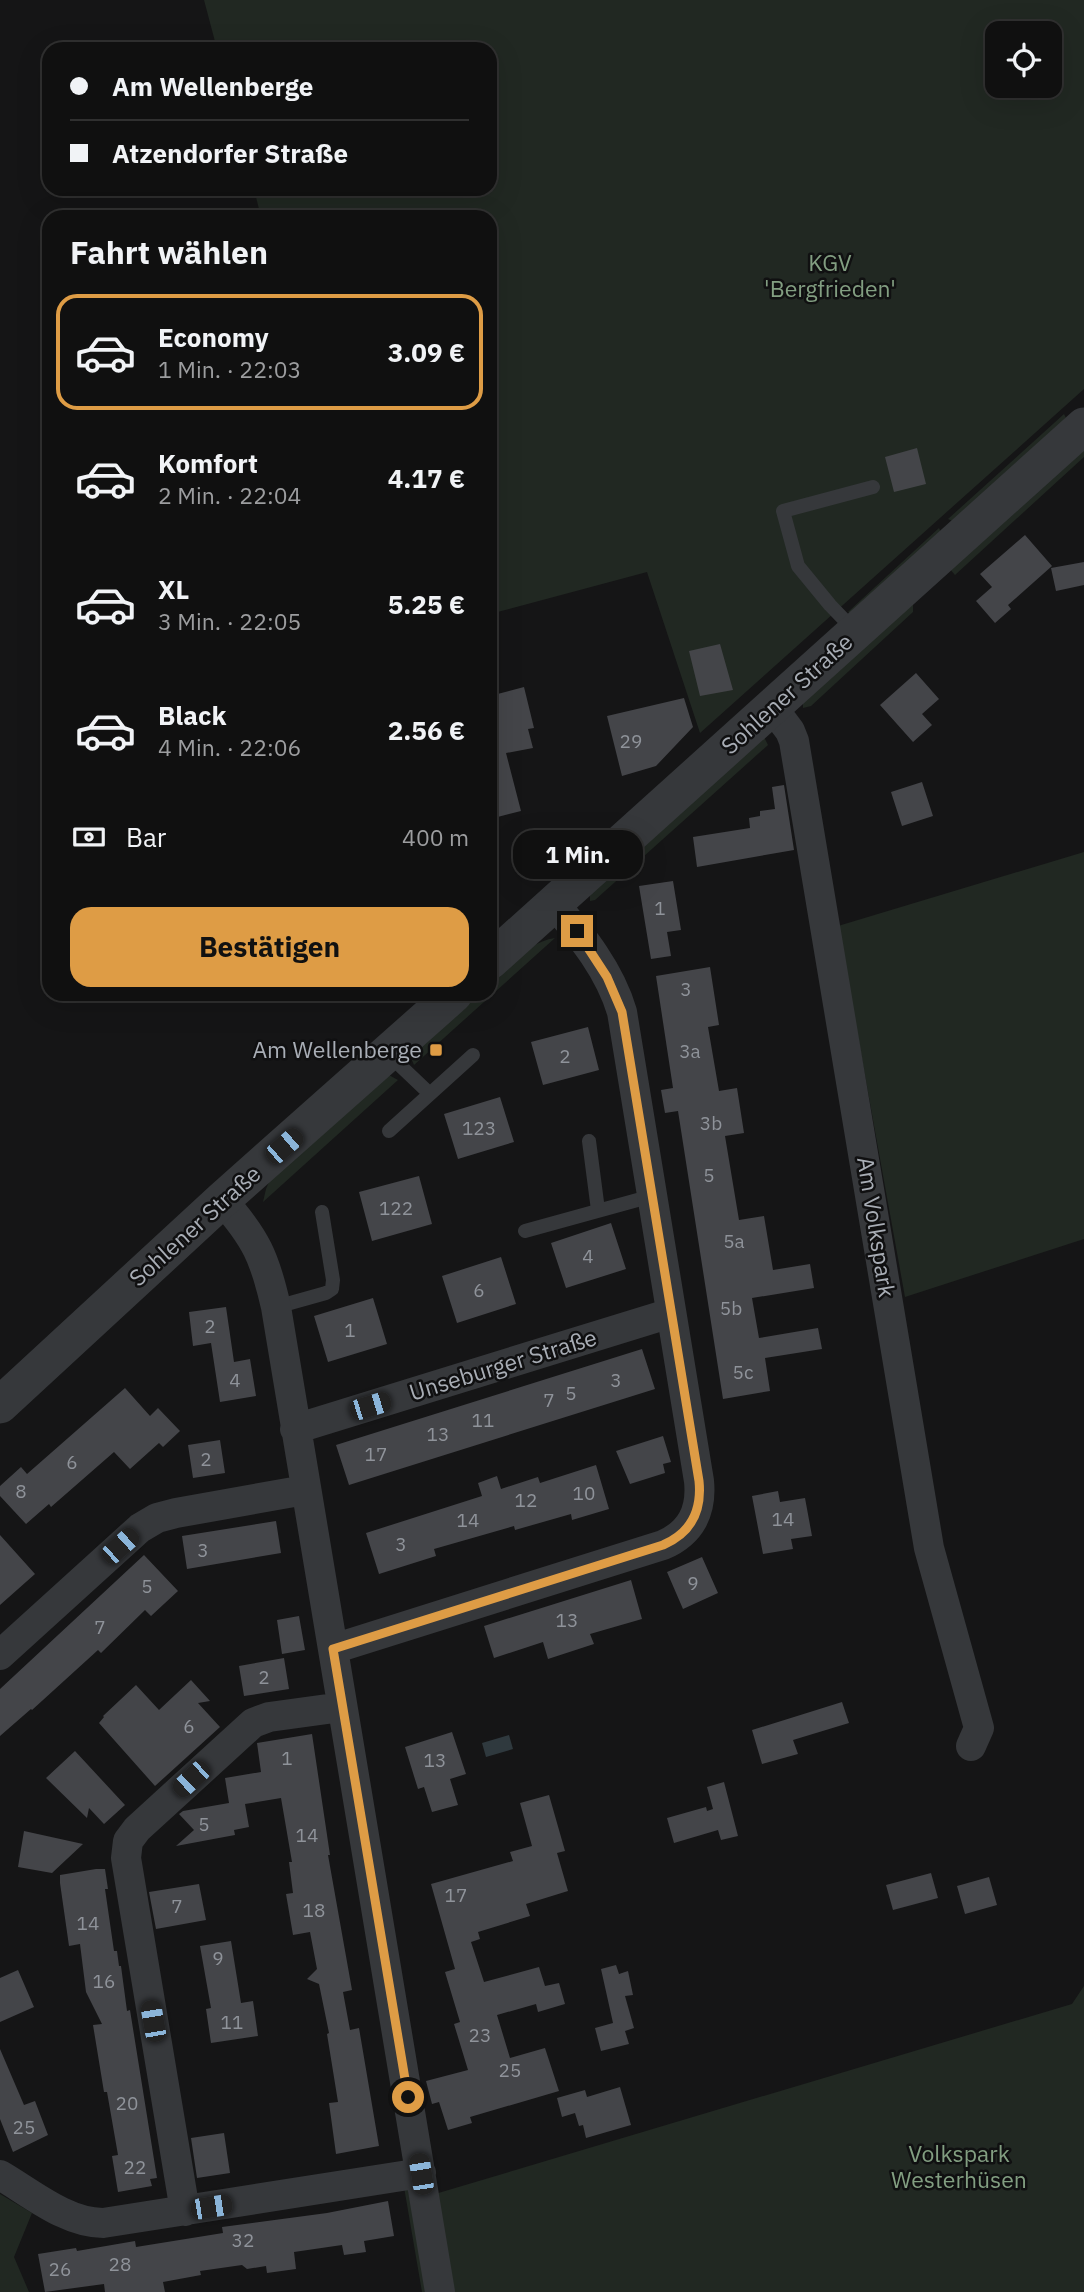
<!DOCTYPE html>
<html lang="de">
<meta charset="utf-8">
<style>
body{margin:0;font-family:"IBM Plex Sans",sans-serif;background:#191919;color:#f1f3f6;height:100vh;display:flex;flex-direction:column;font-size:26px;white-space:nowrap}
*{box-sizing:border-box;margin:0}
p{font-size:23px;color:#9c9d9f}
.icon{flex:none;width:38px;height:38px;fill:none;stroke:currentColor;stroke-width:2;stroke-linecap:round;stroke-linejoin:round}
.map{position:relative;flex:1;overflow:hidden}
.details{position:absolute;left:42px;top:210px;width:455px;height:791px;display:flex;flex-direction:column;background:#101010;border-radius:21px;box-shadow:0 7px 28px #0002,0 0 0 2px #303030}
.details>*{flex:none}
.banner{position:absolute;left:42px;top:42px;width:455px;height:154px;border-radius:21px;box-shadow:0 7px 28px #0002,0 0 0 2px #303030;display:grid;align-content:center;height:154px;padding:0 28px;background:#101010}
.tools{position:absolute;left:985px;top:21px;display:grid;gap:14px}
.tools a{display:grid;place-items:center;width:77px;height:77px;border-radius:14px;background:#101010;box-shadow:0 7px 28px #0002,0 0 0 2px #303030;font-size:35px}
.end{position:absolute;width:32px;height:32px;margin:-16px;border:9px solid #de9c45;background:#111;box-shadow:0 0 0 4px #111}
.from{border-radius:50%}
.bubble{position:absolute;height:49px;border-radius:21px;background:#101010;box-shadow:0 7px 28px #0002,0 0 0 2px #303030;font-size:23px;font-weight:700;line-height:49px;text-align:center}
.car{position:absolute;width:21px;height:42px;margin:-21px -10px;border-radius:9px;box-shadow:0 0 5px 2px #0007;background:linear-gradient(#222 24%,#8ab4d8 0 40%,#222 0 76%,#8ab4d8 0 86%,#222 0)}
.banner b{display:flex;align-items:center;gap:24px;height:66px;font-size:26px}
.banner b+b{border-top:2px solid #303030}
.banner i{width:18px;height:18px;background:#f1f3f6}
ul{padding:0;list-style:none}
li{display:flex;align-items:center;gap:21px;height:116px;margin:0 14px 10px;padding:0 14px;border:4px solid transparent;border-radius:21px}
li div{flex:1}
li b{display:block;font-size:26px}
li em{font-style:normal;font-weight:700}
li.current{border-color:#de9c45}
li>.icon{width:63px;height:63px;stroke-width:1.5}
h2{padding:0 28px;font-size:32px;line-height:84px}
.pay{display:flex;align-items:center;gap:18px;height:77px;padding:0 28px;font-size:26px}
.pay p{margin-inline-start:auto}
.action{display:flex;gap:14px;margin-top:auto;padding:14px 28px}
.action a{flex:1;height:80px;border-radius:21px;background:#de9c45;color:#111;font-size:28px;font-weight:700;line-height:80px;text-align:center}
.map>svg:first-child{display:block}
</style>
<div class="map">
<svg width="1084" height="2292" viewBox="0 0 1084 2292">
<rect width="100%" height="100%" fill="#151516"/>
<path fill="#212822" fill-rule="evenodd" d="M204,0H1084V389L700,733L647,572L490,614V217H261L254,189H490V49H217ZM998,33H1050V86H998Z
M1064,414L1068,422L957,523L948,519Z
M1084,446V457L955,575L949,568Z
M939,528L943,537L856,616L848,612Z
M913,602V612L811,706L803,708V702Z
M764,737L768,745L595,900L590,901V894Z
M1084,852V1239L905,1297L838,926Z
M555,938L414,1065L409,1053L477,994H490V983C508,967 530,941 555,938Z
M385,1073L398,1080L263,1202L266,1189L272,1175Z
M1084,1986V2292H451L435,2194L1072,2004Z
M404,2187L408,2190L430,2292H422Z
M0,2194L32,2213L14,2257L29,2292H0Z"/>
<path fill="#2f393e" d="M509,1735L513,1749L486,1757L482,1743Z"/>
<path fill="#444549" d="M917,448L926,484L894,492L885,457Z
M1025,535L1052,566L1008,605L1011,609L995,623L976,601L992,587L980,574Z
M1084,562V585L1056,591L1051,568Z
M720,644L733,690L700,696L689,651Z
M916,673L939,699L922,714L932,725L913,742L880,705Z
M524,687L534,728L528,729L533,748L506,753L521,811L490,819V696Z
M684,698L693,727L656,766L622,776L607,716Z
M922,782L933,816L902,826L891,792Z
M784,785L794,850L697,867L693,837L750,828L749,818L760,816V811L775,809L772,787Z
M673,881L681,930L667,932L671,956L651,959L639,886Z
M710,967L719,1025L708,1027L719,1091L737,1088L744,1133L725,1136L739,1220L764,1216L773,1270L810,1264L814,1288L752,1298L759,1338L818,1328L822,1349L765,1358L770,1391L723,1399L678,1111L665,1113L661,1090L673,1088L656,976Z
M588,1027L599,1070L543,1085L531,1042Z
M500,1097L514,1142L458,1159L444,1114Z
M419,1176L432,1224L372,1241L359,1192Z
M611,1223L626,1269L566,1288L551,1243Z
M501,1257L516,1304L457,1323L442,1276Z
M373,1298L387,1344L328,1362L314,1316Z
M226,1307L234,1362L250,1359L256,1396L220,1402L211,1343L193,1346L189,1312Z
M642,1349L655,1389L349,1485L336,1445Z
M125,1388L150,1416L158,1408L180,1431L163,1447L159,1443L130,1469L114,1452L51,1507L49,1504L26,1524L0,1496V1486L21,1467L27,1474Z
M663,1436L671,1462L663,1464L665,1473L630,1484L616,1451Z
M220,1440L225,1473L193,1478L188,1445Z
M596,1465L609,1509L572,1520L571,1514L515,1530L514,1526L434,1549L436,1556L379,1574L366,1533L482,1496L478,1483L497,1476L501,1489L538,1477L540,1483Z
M778,1491L780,1502L805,1498L812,1536L791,1539L793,1549L763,1554L752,1496Z
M276,1521L281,1553L187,1569L182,1536Z
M0,1535L35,1574L0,1605Z
M144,1555L178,1591L151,1616L145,1610L101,1653L98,1650L32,1710L31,1709L0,1736V1689Z
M702,1557L718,1593L683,1609L667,1572Z
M631,1580L642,1619L590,1634L594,1644L548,1659L543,1642L494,1658L484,1626Z
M299,1616L305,1650L282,1654L277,1620Z
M284,1658L289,1689L244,1696L239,1666Z
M191,1680L210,1701L198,1703L220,1727L155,1786L99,1723L104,1717L103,1716L136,1685L159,1710Z
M842,1702L849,1723L793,1740L798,1754L762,1764L752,1730Z
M452,1732L466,1774L450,1779L458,1805L432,1812L424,1787L418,1789L405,1747Z
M312,1734L330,1855H328L352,1990L343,1992L350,2030L359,2028L379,2146L336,2154L329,2103L338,2102L327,2034L329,2033L319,1984L307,1979L317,1969L310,1932L293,1935L286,1894L293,1893L289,1862H292L281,1798L245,1804L249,1827L234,1830L235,1835L176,1846L194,1830L179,1814L183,1811L229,1803L225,1778L261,1772L257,1743Z
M75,1751L125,1805L104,1824L89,1808L87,1818L46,1778Z
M724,1782L738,1836L721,1840L718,1830L674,1843L667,1818L706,1807L707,1811L713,1809L707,1787Z
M549,1795L565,1851L557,1853L568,1891L526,1904L530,1916L478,1932L480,1939L471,1942L484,1982L539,1967L545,1986L559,1983L565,2004L538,2012L536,2004L497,2015L510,2058L545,2048L559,2091L470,2117L472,2123L448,2130L439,2102L432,2104L426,2081L468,2070L454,2024L460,2022L445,1972L455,1969L431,1884L513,1861L510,1852L532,1846L520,1803Z
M24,1831L83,1844L52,1873L18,1867Z
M96,1869H105L108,1889H105L114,1951H117L119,1966H121L127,2011L130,2010L157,2178L150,2179L152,2186L118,2192L112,2156L118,2155L107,2092H104L93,2025L102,2024L86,1992L80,1944L69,1946L60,1883V1875Z
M931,1873L938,1898L893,1910L886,1885Z
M989,1877L997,1905L965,1914L957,1886Z
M199,1884L206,1920L156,1929L149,1892Z
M231,1941L241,2003L253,2001L258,2036L211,2043L206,2009L211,2008L200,1946Z
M616,1965L619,1974L628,1971L633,1995L625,1996L634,2028L625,2031L629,2044L601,2051L595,2028L613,2023L601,1969Z
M18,1970L34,2007L0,2022V1978Z
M0,2049L24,2105L35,2101L48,2135L13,2152L0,2119Z
M620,2087L631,2125L586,2138L583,2125L579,2126L575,2113L562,2117L557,2098L585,2090L587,2097Z
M224,2133L230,2173L197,2178L191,2138Z
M388,2201L394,2236L364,2241L366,2252L344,2255L342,2245L294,2252L296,2269L267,2273L266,2266L247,2269L242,2265L200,2271L201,2275L163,2282L165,2292H105L104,2284L45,2292L38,2254L76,2248L77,2251L135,2241L136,2247L223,2233L222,2227L327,2213Z"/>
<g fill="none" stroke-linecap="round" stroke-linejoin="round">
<path stroke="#36383b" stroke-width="14" d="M855,631L830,605L798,566L783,511L873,487
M388,1054L430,1094
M389,1131L473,1055
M589,1141L598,1210
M525,1231L652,1196
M276,1307L326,1293L332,1289L333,1280L322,1212"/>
<path stroke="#36383b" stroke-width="30" d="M772,707L790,731L794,741L929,1548L979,1728L971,1746
M222,1200C256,1238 265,1258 276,1307L440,2292
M295,1429L671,1313
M333,1649L663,1545C691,1533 702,1511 699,1481L622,1012C610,971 582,936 554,904
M0,1655L140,1528L157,1518L176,1513L305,1490
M0,2175C31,2193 66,2223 103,2223L421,2173
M185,2211L126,1858L128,1841L137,1829L253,1723L269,1717L342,1707"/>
<path stroke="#36383b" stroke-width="37" d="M490,961L1084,426
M0,1405L222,1200L454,994"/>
</g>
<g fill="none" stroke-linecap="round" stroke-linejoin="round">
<path stroke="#de9c45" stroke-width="9" d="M408,2097L333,1649L663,1545C691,1533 702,1511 699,1481L622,1012L607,977L577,931"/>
</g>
<rect fill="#de9c45" stroke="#101011" stroke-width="2.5" x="429" y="1043" width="14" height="14" rx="3.5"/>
<g text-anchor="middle" stroke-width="5" stroke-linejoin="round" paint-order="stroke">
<g font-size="19" fill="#8f939a">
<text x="631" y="748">29</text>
<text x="660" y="915">1</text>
<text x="686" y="996">3</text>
<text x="690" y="1058">3a</text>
<text x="565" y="1063">2</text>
<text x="711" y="1130">3b</text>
<text x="479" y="1135">123</text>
<text x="709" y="1182">5</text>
<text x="396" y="1215">122</text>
<text x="734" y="1248">5a</text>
<text x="588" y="1263">4</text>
<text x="479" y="1297">6</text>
<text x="731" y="1315">5b</text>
<text x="210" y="1333">2</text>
<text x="350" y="1337">1</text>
<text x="743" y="1379">5c</text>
<text x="235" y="1387">4</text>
<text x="616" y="1387">3</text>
<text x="571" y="1400">5</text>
<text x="549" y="1407">7</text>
<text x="483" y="1427">11</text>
<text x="438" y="1441">13</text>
<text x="376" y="1461">17</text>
<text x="206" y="1466">2</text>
<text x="72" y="1469">6</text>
<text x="21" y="1498">8</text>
<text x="584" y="1500">10</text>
<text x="526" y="1507">12</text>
<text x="783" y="1526">14</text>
<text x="468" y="1527">14</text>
<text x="401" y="1551">3</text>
<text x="203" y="1557">3</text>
<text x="693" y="1590">9</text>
<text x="147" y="1593">5</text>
<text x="567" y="1627">13</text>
<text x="100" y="1634">7</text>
<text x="264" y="1684">2</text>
<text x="189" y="1733">6</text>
<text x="287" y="1765">1</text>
<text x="435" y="1767">13</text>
<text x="204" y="1831">5</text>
<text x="307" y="1842">14</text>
<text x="456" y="1902">17</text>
<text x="177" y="1913">7</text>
<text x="314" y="1917">18</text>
<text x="88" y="1930">14</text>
<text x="218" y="1965">9</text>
<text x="104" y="1988">16</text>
<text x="232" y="2029">11</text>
<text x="480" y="2042">23</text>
<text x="510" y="2077">25</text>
<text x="127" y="2110">20</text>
<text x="24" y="2134">25</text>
<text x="135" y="2174">22</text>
<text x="243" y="2247">32</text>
<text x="120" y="2271">28</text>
<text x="60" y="2276">26</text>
</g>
<g font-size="23" fill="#829e81" stroke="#101011">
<text x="830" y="271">KGV<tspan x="830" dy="26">'Bergfrieden'</tspan></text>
<text x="959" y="2162">Volkspark<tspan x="959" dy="26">Westerhüsen</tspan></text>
</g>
<g font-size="23" fill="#a8adb5" stroke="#101011">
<text transform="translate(787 694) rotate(-42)" y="8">Sohlener Straße</text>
<text transform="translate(195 1226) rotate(-42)" y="8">Sohlener Straße</text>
<text transform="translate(876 1227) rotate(81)" y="8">Am Volkspark</text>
<text transform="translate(503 1365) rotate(-17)" y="8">Unseburger Straße</text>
</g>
<g font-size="23" fill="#a8adb5" stroke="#101011" text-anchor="end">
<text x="422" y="1058">Am Wellenberge</text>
</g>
</g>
</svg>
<div class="tools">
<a><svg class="icon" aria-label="locate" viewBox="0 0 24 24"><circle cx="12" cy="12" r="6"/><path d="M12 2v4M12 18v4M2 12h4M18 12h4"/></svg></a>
</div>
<i class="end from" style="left:408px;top:2097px"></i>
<i class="end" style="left:577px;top:931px"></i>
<div class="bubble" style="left:513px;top:830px;width:130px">1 Min.</div>
<i class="car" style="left:284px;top:1146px;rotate:49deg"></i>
<i class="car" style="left:370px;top:1406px;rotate:73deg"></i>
<i class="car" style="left:120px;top:1546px;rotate:48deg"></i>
<i class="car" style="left:191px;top:1779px;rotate:227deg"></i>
<i class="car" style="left:153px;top:2021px;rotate:350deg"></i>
<i class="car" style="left:421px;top:2174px;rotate:351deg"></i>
<i class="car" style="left:211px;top:2207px;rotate:81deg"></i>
<div class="banner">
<b><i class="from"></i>Am Wellenberge</b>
<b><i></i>Atzendorfer Straße</b>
</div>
<section class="details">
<h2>Fahrt wählen</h2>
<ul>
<li class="current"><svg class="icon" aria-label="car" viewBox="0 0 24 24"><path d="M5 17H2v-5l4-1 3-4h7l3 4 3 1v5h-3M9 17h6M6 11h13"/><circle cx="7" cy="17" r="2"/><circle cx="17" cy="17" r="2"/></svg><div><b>Economy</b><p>1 Min. · 22:03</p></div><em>3.09 €</em></li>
<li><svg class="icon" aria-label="car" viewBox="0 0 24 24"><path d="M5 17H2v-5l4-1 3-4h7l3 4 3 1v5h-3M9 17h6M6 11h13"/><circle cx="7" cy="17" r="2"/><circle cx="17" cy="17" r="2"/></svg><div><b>Komfort</b><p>2 Min. · 22:04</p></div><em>4.17 €</em></li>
<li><svg class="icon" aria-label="car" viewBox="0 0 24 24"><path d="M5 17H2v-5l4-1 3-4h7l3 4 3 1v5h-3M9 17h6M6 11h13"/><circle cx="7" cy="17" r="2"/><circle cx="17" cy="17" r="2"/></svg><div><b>XL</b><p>3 Min. · 22:05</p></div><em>5.25 €</em></li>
<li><svg class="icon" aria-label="car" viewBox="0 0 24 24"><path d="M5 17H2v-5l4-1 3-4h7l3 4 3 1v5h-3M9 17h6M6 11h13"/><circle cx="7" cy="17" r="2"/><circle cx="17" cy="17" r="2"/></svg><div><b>Black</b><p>4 Min. · 22:06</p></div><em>2.56 €</em></li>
</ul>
<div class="pay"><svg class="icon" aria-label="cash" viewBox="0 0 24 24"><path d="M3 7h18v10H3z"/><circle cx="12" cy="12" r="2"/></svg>Bar<p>400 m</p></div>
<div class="action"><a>Bestätigen</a></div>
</section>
</div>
